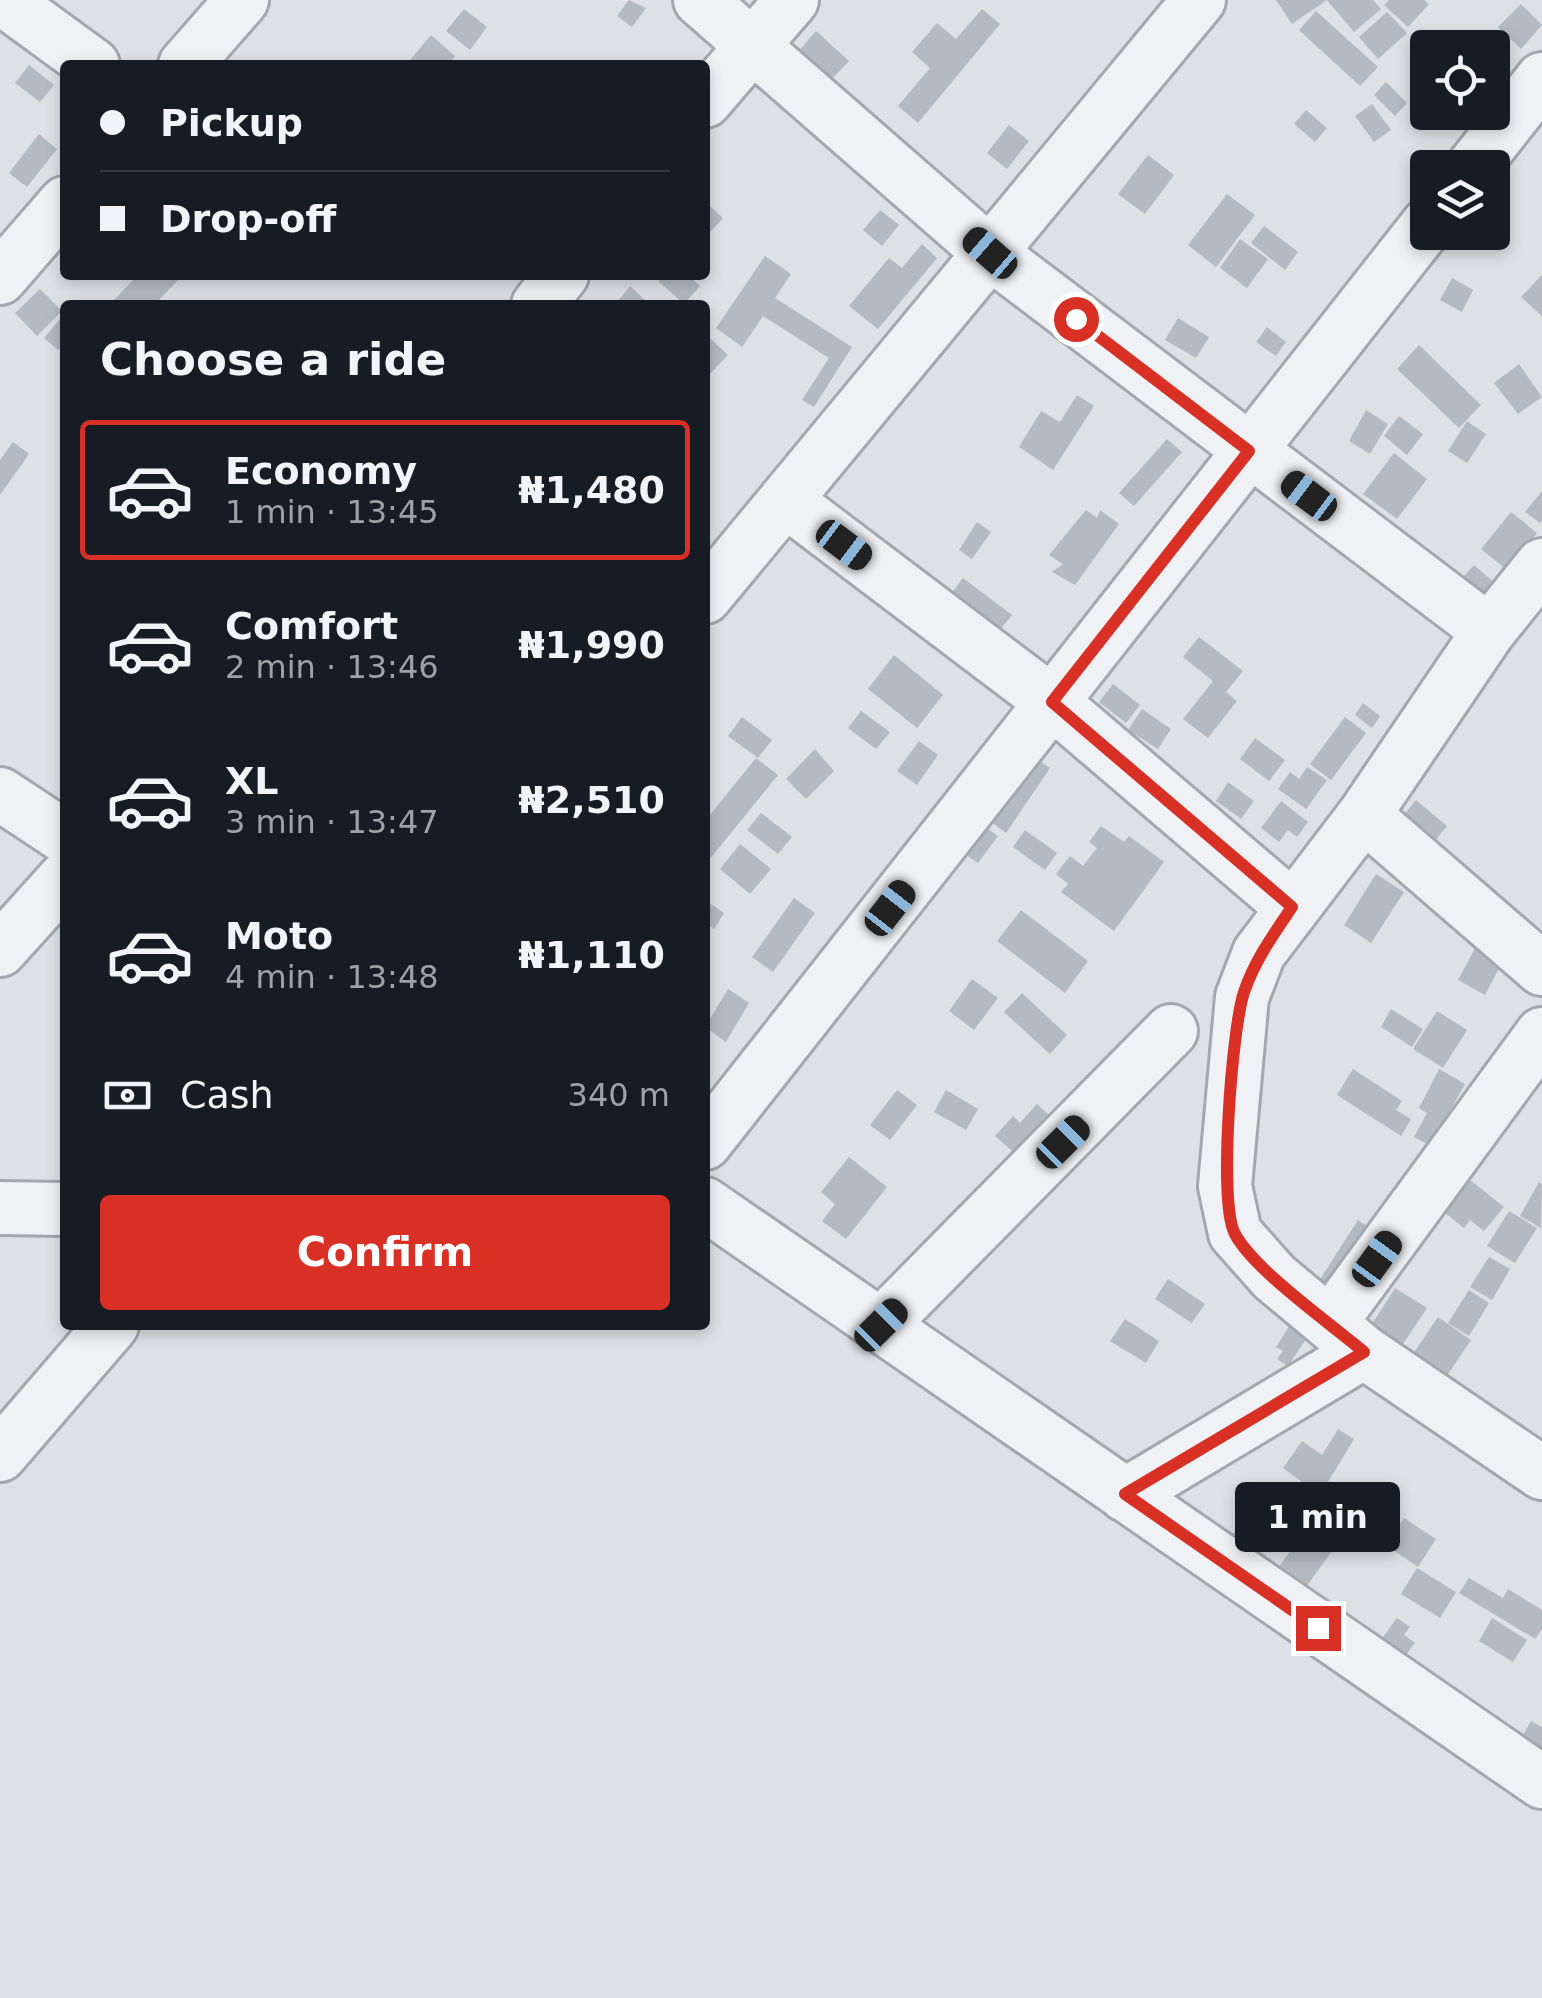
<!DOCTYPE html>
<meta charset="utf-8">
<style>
body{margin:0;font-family:"DejaVu Sans",sans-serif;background:#20242c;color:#f1f3f6;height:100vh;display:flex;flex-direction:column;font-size:38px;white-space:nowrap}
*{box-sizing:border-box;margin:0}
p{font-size:32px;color:#9ea1a6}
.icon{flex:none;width:55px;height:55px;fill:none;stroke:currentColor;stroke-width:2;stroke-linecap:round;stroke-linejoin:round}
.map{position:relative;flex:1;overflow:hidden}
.panel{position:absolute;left:60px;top:300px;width:650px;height:1030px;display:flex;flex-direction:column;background:#171b24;border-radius:10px;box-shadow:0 5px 15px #0003}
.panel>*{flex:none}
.banner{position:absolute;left:60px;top:60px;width:650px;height:220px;border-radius:10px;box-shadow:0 5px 15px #0003;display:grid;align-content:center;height:220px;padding:0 40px;background:#171b24}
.tools{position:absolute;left:1410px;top:30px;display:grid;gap:20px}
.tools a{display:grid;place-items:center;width:100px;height:100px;border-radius:10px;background:#171b24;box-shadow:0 5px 15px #0003;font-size:50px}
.end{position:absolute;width:45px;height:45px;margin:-22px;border:12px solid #d93025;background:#fff;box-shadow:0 0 0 5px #fff}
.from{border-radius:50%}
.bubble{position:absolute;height:70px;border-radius:10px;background:#171b24;box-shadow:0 5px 15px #0003;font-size:32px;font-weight:600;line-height:70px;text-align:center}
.car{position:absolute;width:30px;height:60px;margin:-30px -15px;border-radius:12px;box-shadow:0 0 8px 2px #0007;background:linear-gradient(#222 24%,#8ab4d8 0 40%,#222 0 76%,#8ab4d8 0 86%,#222 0)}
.banner b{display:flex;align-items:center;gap:35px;height:95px;font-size:38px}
.banner b+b{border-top:2px solid #363941}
.banner i{width:25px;height:25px;background:#f1f3f6}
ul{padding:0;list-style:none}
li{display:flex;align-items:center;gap:30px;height:140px;margin:0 20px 15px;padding:0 20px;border:5px solid transparent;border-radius:10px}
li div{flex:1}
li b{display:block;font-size:38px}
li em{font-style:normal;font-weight:600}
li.current{border-color:#d93025}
li>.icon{width:90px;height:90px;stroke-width:1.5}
h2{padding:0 40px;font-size:45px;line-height:120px}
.pay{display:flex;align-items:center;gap:25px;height:110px;padding:0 40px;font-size:38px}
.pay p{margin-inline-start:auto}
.action{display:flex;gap:20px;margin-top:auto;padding:20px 40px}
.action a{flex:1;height:115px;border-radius:10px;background:#d93025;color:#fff;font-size:40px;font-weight:600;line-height:115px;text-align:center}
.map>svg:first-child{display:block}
</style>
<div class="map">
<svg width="1542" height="1998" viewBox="0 0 1542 1998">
<rect width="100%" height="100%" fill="#dde0e5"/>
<path fill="#b4bac2" d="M629,0L646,8L632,27L617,16Z
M1276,0H1373L1381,9L1354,32L1327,0L1292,24Z
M1389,0H1424L1429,4L1408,27L1384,5Z
M1521,4L1542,25L1521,49L1498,27Z
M464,9L487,27L470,50L446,31Z
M982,9L1000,24L918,123L898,106L930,68L912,52L937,23L956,39Z
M1316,11L1378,67L1360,86L1299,30Z
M1387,12L1407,33L1378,59L1359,37Z
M816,31L849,61L830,81L798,52Z
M431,35L455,56L448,65H406Z
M29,65L54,85L40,102L15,83Z
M1386,82L1407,103L1395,116L1374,95Z
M1372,104L1391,130L1374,142L1355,116Z
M1306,110L1327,128L1315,142L1294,124Z
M1009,125L1029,141L1007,169L987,153Z
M39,134L57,149L27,187L9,173Z
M1148,155L1174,175L1145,214L1118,194Z
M1227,194L1255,215L1216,267L1188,245Z
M710,206L723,218L705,238V212Z
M880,210L899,225L882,246L863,230Z
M1264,226L1298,252L1285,270L1251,243Z
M1240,239L1268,259L1247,288L1220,268Z
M922,244L937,258L878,329L849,306L889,258L902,268Z
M765,256L791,274L775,298L852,347L814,407L802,400L829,358L763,316L742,347L716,328Z
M138,275H175L179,279L154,305H109Z
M664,275H688L700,286L684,304L658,281Z
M1542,275V316L1521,297Z
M1452,278L1473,290L1462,312L1440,300Z
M630,286L647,302L651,305L616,303Z
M40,289L62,311L37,336L15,313Z
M1178,318L1209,337L1196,358L1165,340Z
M60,319L65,324V343L58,350L44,338Z
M1267,327L1286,342L1276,356L1256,342Z
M711,339L728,355L705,379V345Z
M1419,345L1481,405L1459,428L1397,369Z
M1519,364L1542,397L1518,414L1494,383Z
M1077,395L1094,406L1053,470L1019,447L1041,411L1060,422Z
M1366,410L1388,424L1370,454L1349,441Z
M1399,416L1423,434L1407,455L1384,436Z
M1467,421L1486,434L1467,463L1448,451Z
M1167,439L1182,452L1134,506L1119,493Z
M13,442L29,454L0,495V460Z
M1394,453L1427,479L1397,519L1363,494Z
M1542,491V521L1540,523L1525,512Z
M1086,510L1097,518L1100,510L1119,524L1075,585L1052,572L1063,564L1049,555Z
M1511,512L1537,533L1507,570L1481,549Z
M977,522L991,532L972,559L959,550Z
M1474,565L1496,584L1486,596L1463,577Z
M963,578L1012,615L995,636L947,599Z
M1199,637L1243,671L1226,692L1237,701L1208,738L1183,719L1213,681L1183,657Z
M894,655L943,695L917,728L868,689Z
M1113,684L1140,705L1126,723L1099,702Z
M1363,703L1380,716L1372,728L1355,715Z
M1142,709L1171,729L1158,749L1128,730Z
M861,711L890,732L876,749L848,728Z
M742,717L772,740L758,758L728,736Z
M1345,717L1366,733L1331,780L1310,764Z
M1255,738L1285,760L1269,781L1240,759Z
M919,741L938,755L917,785L897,771Z
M815,749L834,771L806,799L786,779Z
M1031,755L1050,768L1006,833L987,819Z
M756,758L778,775L705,865V821Z
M1307,767L1327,780L1306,809L1278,789L1290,772L1299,779Z
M1228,782L1254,801L1241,819L1216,801Z
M1416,800L1447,826L1430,847L1399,821Z
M1281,801L1308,822L1297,837L1288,830L1279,842L1261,828Z
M761,813L792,837L778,854L747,830Z
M980,823L998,836L978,863L959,850Z
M1101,826L1124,842L1129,836L1164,862L1114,931L1061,892L1068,884L1056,874L1070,856L1083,866L1097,848L1089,842Z
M1025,830L1057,853L1045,870L1013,847Z
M740,844L771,869L750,894L720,869Z
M1376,874L1404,892L1371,943L1344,925Z
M794,898L815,913L773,972L752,957Z
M705,900L724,913L714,929L705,923Z
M1021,910L1088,961L1065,993L997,941Z
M1482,935L1509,950L1485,995L1458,980Z
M972,979L998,998L974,1030L949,1011Z
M728,989L749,1003L726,1042L705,1027Z
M1022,993L1067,1035L1050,1054L1004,1012Z
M1391,1009L1423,1029L1412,1047L1381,1027Z
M1437,1011L1467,1030L1443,1068L1413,1049Z
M1353,1069L1402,1101L1396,1110L1411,1119L1401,1136L1337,1095Z
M1439,1069L1465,1084L1431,1146L1414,1137L1427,1113L1419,1108Z
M897,1090L917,1105L890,1140L870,1125Z
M946,1090L978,1109L966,1130L934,1112Z
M1037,1104L1050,1116L1017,1155L995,1136L1013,1116L1020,1123Z
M849,1157L887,1187L846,1239L822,1221L835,1204L821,1192Z
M1470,1180L1504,1207L1484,1231L1470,1220L1464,1228L1444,1212Z
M1539,1182L1542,1184L1541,1228L1520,1216Z
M1509,1211L1537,1228L1515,1263L1487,1246Z
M1358,1220L1376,1232L1337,1293L1319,1281Z
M1489,1257L1510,1269L1492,1300L1470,1287Z
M1168,1279L1205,1304L1192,1323L1155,1299Z
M1395,1288L1427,1308L1401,1347L1370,1327Z
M1469,1290L1489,1303L1469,1336L1448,1323Z
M1296,1315L1314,1327L1288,1366L1277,1359L1283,1351L1276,1347Z
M1438,1317L1471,1340L1446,1377L1413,1354Z
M1125,1319L1159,1341L1146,1363L1110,1341Z
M1338,1429L1354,1439L1320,1495L1283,1468L1302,1441L1322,1455Z
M1325,1499L1354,1520L1304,1590L1276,1571L1293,1547L1270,1530L1280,1516L1302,1532Z
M1257,1500L1267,1507L1255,1526L1263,1532L1250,1551L1231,1537Z
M1404,1518L1436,1539L1418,1567L1386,1545Z
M1417,1568L1456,1592L1440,1618L1401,1594Z
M1469,1578L1503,1598L1508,1589L1542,1610V1629L1535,1639L1459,1593Z
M1397,1618L1410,1627L1404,1635L1415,1643L1401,1661L1378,1644Z
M1492,1618L1527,1640L1513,1662L1479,1641Z
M1531,1721L1542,1727V1757L1518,1744Z"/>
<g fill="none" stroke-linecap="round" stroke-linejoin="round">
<defs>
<path id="minor" d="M4,0L93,65
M700,0L990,253L1489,631
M185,65L242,0
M705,101L792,0
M1472,168L1542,79
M0,278L65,203
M538,305L562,275
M785,500L1052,702L1292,907
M705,597L1199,0
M0,794L65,837
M1364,815L1542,969
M0,950L65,878
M705,1143L1428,224
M705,1204L1542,1782
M0,1208L65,1209
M1330,1323L1542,1034
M881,1325L1171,1031
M1364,1352L1274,1277L1235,1233L1225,1186L1242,997L1259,953L1364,815L1489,631L1542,565
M0,1455L112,1325
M1125,1495L1364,1352L1542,1473"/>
</defs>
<use href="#minor" stroke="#a3a7ae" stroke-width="58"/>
<use href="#minor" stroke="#eff1f4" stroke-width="52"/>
</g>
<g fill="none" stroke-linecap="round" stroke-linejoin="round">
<path stroke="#d93025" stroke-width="12" d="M1076,319L1249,451L1052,702L1292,907C1273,935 1255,960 1244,992C1232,1028 1218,1203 1235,1234C1254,1270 1331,1324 1364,1352L1125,1494L1318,1628"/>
</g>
</svg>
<div class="tools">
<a><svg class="icon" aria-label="locate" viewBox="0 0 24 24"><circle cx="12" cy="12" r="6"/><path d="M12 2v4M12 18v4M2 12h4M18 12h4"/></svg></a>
<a><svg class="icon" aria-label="layers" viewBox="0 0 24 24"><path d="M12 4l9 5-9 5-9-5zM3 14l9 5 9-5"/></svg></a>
</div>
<i class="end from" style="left:1076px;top:319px"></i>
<i class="end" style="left:1318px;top:1628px"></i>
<div class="bubble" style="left:1235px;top:1482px;width:165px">1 min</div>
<i class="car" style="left:990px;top:253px;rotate:311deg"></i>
<i class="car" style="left:1309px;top:496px;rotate:307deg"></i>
<i class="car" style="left:844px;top:545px;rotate:127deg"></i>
<i class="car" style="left:890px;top:908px;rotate:38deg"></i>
<i class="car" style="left:1063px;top:1142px;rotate:45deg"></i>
<i class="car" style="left:1377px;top:1259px;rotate:36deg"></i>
<i class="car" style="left:881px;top:1325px;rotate:45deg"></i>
<div class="banner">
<b><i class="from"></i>Pickup</b>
<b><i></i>Drop-off</b>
</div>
<section class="panel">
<h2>Choose a ride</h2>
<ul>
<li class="current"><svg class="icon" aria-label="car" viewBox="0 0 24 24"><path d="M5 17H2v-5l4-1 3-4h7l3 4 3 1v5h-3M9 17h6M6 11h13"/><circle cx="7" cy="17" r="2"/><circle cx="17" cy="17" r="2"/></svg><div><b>Economy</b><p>1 min · 13:45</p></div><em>₦1,480</em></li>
<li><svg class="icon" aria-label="car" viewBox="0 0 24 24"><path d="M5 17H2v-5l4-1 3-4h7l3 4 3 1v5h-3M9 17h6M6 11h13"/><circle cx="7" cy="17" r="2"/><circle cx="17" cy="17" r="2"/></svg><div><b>Comfort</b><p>2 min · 13:46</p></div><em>₦1,990</em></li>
<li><svg class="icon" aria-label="car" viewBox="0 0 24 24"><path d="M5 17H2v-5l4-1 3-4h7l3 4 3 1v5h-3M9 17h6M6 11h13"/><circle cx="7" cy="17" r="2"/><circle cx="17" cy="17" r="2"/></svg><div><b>XL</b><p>3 min · 13:47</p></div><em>₦2,510</em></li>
<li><svg class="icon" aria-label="car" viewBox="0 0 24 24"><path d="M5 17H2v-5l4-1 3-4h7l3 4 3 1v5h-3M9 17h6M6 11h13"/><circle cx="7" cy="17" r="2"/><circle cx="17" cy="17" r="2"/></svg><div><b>Moto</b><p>4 min · 13:48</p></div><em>₦1,110</em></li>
</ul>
<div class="pay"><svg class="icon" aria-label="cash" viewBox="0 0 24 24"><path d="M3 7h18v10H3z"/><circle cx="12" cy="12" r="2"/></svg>Cash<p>340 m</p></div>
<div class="action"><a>Confirm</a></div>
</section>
</div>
